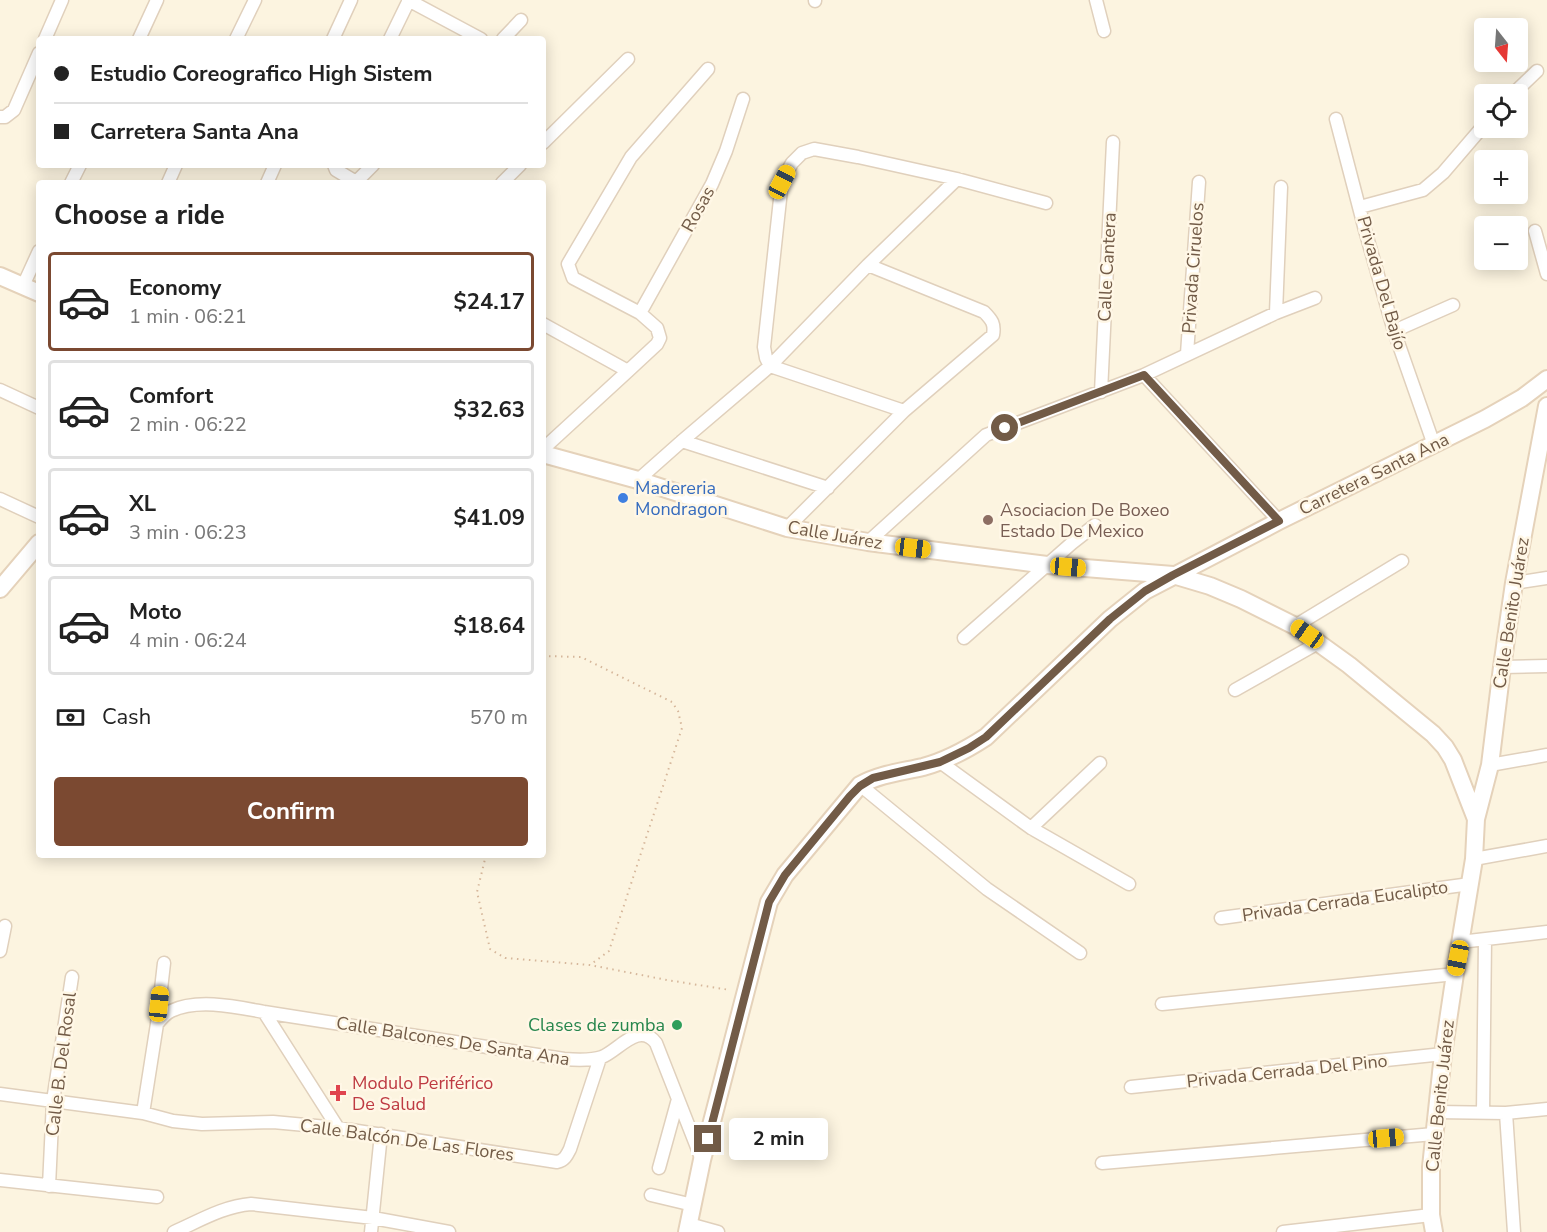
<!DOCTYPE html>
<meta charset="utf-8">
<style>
body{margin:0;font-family:"Nunito Sans",sans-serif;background:#f6f6f6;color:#222;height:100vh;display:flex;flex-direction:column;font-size:22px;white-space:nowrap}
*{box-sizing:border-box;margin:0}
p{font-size:20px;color:#767676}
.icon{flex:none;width:33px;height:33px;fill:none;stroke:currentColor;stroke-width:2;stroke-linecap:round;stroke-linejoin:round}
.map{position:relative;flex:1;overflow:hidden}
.panel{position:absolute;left:36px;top:180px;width:510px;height:678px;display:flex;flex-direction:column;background:#fff;border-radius:6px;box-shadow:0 3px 15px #0003}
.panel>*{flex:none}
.guide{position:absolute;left:36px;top:36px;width:510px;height:132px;border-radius:6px;box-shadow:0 3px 15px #0003;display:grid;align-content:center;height:132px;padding:0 18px;background:#fff}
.needle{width:39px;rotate:163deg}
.tools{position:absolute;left:1474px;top:18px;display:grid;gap:12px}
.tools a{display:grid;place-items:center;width:54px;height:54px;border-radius:6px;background:#fff;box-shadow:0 3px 15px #0003;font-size:30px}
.end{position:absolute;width:27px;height:27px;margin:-14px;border:8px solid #725b47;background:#fff;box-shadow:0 0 0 3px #fff}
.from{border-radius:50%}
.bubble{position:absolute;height:42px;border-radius:6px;background:#fff;box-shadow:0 3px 15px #0003;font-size:20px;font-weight:700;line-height:42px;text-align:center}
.car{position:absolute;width:18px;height:36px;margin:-18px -9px;border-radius:8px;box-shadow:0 0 4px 2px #0007;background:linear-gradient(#f5c518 24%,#345 0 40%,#f5c518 0 76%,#345 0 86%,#f5c518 0)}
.guide b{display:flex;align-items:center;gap:21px;height:57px;font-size:22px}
.guide b+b{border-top:2px solid #e0e0e0}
.guide i{width:15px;height:15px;background:#222}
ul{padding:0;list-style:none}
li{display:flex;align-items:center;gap:18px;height:99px;margin:0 12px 9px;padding:0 6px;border:3px solid #e0e0e0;border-radius:6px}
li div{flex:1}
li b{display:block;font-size:22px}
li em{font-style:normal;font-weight:700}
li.current{border-color:#7b4931}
li>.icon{width:54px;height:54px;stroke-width:1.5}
h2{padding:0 18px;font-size:27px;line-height:72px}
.pay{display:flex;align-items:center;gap:15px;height:66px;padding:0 18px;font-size:22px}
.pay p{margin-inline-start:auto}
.cta{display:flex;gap:12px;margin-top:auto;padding:12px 18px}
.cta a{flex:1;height:69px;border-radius:6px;background:#7b4931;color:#fff;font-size:24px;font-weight:700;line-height:69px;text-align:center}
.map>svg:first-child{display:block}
</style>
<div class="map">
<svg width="1547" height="1232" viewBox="0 0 1547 1232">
<rect width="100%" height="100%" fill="#fcf4e0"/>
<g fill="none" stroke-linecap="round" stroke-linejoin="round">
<defs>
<path id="street" d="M408,0L481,39
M815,0V1
M1096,0L1104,31
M45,39L62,0
M139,39L157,0
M236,39L255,0
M333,39L351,0
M390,39L409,0
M503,39L521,20
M1513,94L1537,71
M0,117H5L14,110L39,53
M1336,119L1365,230L1394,331L1434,445
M543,143L628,59
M334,165L336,170L356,182
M71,183L80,165
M168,183L176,165
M267,183L275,165
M355,183L373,165
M502,183L520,165
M1360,207L1423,190L1443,173L1485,124
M1535,231L1547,274
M23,286L39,251
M640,313L712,184L726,151L743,99
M1276,313L1281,187
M543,324L628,371
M1394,331L1453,305
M1187,354L1199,182
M1144,375L1279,521
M0,390L39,408
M1101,392L1113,142
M904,411L770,366L766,358L764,347L782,181L792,163L802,153L814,149L858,157L957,179L1046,203
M682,441L828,488
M543,449L628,371L657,344L660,338L657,328L640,313L573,278L568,264L631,157L708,69
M638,480L682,441L770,366L868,265L957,179
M0,499L39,517
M787,528L904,411L993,335C995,324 992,320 984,312L868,265
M868,542L986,435L1144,375L1276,313L1315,298
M1514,583L1547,578
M1295,626L1402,561
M964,638L1072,543L1095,525
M1502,667L1547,666
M1235,690L1318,643
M940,762L1031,828L1129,884
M1490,765L1547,755
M860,785L987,889L1080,953
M1031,828L1100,763
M1474,859L1547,846
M1221,918L1470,884
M1460,942L1547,932
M0,951L5,926
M1162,1004L1455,974
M264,1012L338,1128
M157,1024C161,1019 165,1014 171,1011C198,998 237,1007 264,1012L564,1059C576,1060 590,1061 602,1057C619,1050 639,1021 656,1043L702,1160
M1131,1087L1443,1054
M0,1094L143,1113L173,1121L202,1124L273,1122L338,1128L557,1162C565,1160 567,1155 570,1149L600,1058
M1436,1112L1506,1113L1547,1109
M143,1113L157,1024L164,963
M1483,1113L1485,940
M1506,1113L1514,1232
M1102,1163L1434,1134
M659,1168L678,1099
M0,1180L157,1197
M49,1186L53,1101L72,977
M651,1195L693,1205
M689,1224L718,1232
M174,1232C199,1221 224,1206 251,1204L373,1218L449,1232
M371,1232L381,1134
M1283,1232L1431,1215"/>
<path id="secondary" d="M0,276L39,293
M543,454L638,480L787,528L868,542L1047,565L1173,575L1210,586L1241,599L1295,626L1349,665L1433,734L1445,747L1453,760L1476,819
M0,589L39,543
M687,1232L702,1160L769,902L785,875L860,785C880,774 901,772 923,767C946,761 966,750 986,737L1110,619L1145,591L1279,521L1485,419L1522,398L1547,379
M1434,1232L1431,1215V1167L1443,1054L1455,974L1474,859L1476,819L1490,765L1502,667L1514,583L1547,406"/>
</defs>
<use href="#street" stroke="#e0d0bc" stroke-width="15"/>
<use href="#secondary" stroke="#e5d2ba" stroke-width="20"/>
<path stroke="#d6b79b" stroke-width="2" stroke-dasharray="1.5 4.5" stroke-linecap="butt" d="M543,656L581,657L672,702L678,711L682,728L609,951L590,965
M486,855L477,892L490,949L505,958L590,965L667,980L730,990"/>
<use href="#street" stroke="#fff" stroke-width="12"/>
<use href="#secondary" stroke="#fff" stroke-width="16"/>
</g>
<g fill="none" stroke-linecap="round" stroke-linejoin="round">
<path stroke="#725b47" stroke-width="8" d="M708,1139L769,902L785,875L850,796L860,786L873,778L940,762L969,748L986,737L1110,619L1145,591L1173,575L1279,521L1144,375L1005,428"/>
</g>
<circle fill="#3f7fe0" stroke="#fff7e6" stroke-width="2" cx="623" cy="498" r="6"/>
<circle fill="#8d6e63" stroke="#fff7e6" stroke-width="2" cx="988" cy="520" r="6"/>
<circle fill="#2e9e5b" stroke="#fff7e6" stroke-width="2" cx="677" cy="1025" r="6"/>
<path fill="#e0444e" stroke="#fff7e6" stroke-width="2" d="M335 1084h6v6h6v6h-6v6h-6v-6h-6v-6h6z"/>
<g text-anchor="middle" stroke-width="5" stroke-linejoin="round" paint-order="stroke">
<g font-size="18" fill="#725b47" stroke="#fff7e6">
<text transform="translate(698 209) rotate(-61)" y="6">Rosas</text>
<text transform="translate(1107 267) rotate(-87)" y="6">Calle Cantera</text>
<text transform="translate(1193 268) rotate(-86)" y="6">Privada Ciruelos</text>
<text transform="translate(1382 283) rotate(74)" y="6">Privada Del Bajío</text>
<text transform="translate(1374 474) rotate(-26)" y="6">Carretera Santa Ana</text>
<text transform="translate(835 535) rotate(10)" y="6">Calle Juárez</text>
<text transform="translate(1511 613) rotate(-81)" y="6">Calle Benito Juárez</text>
<text transform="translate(1345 901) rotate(-8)" y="6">Privada Cerrada Eucalipto</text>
<text transform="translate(453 1041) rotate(9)" y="6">Calle Balcones De Santa Ana</text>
<text transform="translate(61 1064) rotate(-83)" y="6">Calle B. Del Rosal</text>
<text transform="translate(1287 1071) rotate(-6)" y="6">Privada Cerrada Del Pino</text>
<text transform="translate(1440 1096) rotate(-84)" y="6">Calle Benito Juárez</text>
<text transform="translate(407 1140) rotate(8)" y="6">Calle Balcón De Las Flores</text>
</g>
<g font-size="18" fill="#366cbe" stroke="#fff7e6" text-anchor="start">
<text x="635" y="494">Madereria<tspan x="635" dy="21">Mondragon</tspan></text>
</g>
<g font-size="18" fill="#785e54" stroke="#fff7e6" text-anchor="start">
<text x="1000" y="516">Asociacion De Boxeo<tspan x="1000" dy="21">Estado De Mexico</tspan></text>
</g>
<g font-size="18" fill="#27864d" stroke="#fff7e6" text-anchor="end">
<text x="665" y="1031">Clases de zumba</text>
</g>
<g font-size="18" fill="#be3a42" stroke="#fff7e6" text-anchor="start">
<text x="352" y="1089">Modulo Periférico<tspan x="352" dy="21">De Salud</tspan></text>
</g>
</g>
</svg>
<div class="tools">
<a><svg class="needle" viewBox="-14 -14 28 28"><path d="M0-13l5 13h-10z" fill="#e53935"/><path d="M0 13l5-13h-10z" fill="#767676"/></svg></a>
<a><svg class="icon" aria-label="locate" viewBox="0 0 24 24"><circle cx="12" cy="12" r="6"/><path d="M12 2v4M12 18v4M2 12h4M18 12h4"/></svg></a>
<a>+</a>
<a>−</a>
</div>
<i class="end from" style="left:1005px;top:428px"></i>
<i class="end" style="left:708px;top:1139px"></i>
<div class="bubble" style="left:729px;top:1118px;width:99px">2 min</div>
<i class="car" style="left:782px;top:182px;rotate:28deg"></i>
<i class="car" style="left:913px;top:548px;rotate:97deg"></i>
<i class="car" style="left:1068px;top:567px;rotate:95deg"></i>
<i class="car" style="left:1307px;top:634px;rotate:305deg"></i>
<i class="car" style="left:1458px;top:958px;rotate:191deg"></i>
<i class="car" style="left:159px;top:1004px;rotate:6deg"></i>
<i class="car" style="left:1386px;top:1138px;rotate:85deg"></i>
<div class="guide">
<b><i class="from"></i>Estudio Coreografico High Sistem</b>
<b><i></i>Carretera Santa Ana</b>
</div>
<section class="panel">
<h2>Choose a ride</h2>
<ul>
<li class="current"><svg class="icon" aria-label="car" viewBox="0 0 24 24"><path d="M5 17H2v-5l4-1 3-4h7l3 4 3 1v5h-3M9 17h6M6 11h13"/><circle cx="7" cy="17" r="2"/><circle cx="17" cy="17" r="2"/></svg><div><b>Economy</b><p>1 min · 06:21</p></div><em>$24.17</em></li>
<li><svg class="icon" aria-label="car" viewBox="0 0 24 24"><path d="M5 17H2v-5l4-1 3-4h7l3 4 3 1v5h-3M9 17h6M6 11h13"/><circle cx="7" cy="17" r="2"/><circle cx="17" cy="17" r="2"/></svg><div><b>Comfort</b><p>2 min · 06:22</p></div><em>$32.63</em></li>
<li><svg class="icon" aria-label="car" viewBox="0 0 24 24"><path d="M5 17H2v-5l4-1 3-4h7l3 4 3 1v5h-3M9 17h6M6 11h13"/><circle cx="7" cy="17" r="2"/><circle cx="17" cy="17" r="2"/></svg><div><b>XL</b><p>3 min · 06:23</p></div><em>$41.09</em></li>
<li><svg class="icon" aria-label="car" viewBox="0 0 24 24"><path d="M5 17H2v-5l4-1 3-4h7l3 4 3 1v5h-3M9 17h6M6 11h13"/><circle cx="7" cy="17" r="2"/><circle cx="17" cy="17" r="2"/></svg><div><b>Moto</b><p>4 min · 06:24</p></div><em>$18.64</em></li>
</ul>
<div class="pay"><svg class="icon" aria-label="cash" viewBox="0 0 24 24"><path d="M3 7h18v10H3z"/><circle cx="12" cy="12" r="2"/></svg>Cash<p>570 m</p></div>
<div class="cta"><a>Confirm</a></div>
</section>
</div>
